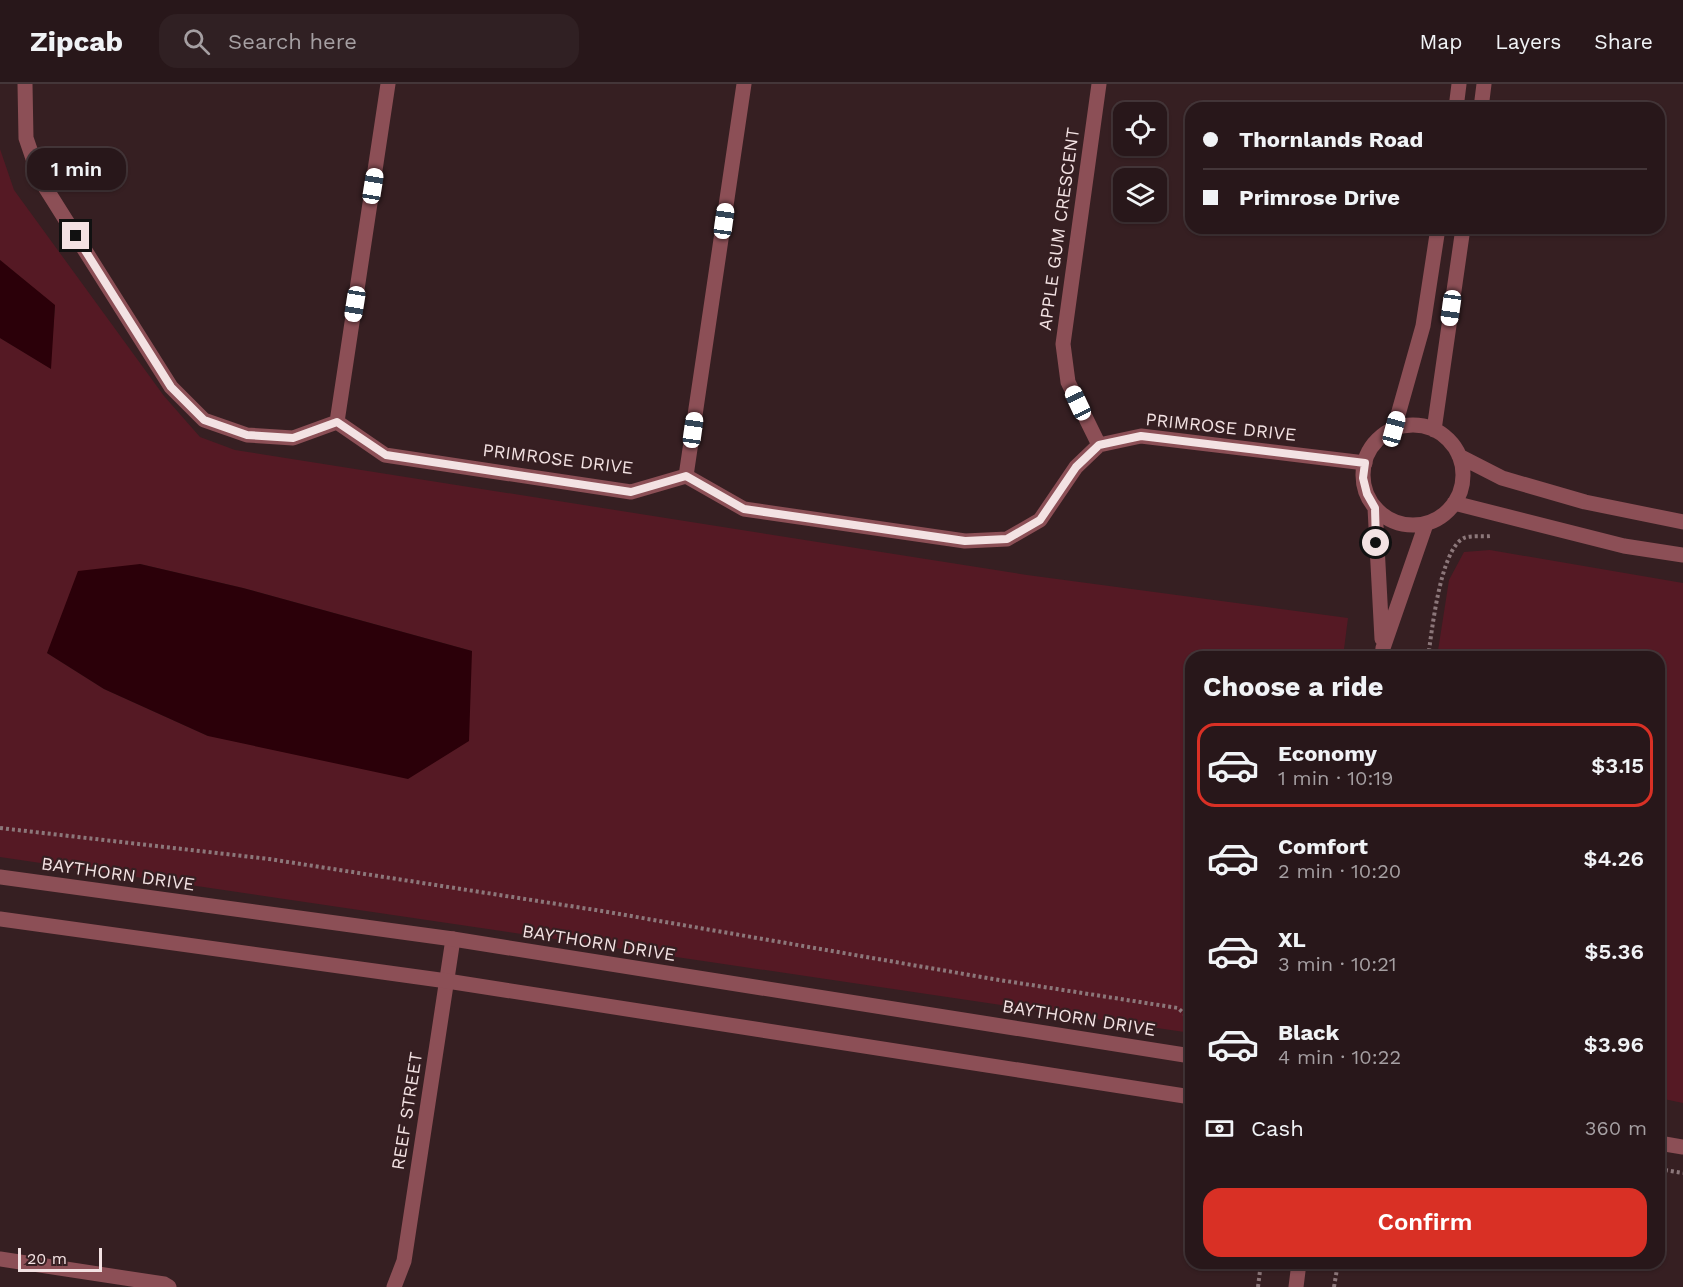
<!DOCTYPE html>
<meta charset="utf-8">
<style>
body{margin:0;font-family:"Work Sans",sans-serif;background:#302023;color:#f1f3f6;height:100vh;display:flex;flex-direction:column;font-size:22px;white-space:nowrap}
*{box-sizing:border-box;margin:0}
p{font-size:20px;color:#a59fa2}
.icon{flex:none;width:33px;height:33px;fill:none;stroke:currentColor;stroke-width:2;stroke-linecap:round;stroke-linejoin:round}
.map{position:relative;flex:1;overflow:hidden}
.sheet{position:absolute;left:1185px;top:567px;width:480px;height:618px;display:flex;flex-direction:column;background:#28171a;border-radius:18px;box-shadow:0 2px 4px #0004,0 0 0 2px #443639}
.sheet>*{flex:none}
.top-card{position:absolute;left:1185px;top:18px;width:480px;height:132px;border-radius:18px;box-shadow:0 2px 4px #0004,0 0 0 2px #443639;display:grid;align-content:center;height:132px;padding:0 18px;background:#28171a}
.buttons{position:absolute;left:1113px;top:18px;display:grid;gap:12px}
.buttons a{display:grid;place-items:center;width:54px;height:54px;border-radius:12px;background:#28171a;box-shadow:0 2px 4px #0004,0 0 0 2px #443639;font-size:30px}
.scale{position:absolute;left:18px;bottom:15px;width:84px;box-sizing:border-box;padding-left:6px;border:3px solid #f3e2e3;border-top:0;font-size:16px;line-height:21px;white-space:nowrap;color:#f3e2e3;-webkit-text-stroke:4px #361f22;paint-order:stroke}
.end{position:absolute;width:27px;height:27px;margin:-14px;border:8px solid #f3e2e3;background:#111;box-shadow:0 0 0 3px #111}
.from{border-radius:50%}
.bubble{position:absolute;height:42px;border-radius:18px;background:#28171a;box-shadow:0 2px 4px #0004,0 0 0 2px #443639;font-size:20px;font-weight:600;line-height:42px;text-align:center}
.car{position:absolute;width:18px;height:36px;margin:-18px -9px;border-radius:8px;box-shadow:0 0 4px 2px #0007;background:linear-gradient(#fff 24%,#345 0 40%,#fff 0 76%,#345 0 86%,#fff 0)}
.top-card b{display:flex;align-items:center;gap:21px;height:57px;font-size:22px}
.top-card b+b{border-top:2px solid #443639}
.top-card i{width:15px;height:15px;background:#f1f3f6}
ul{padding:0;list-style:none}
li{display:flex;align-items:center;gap:18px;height:84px;margin:0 12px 9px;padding:0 6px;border:3px solid transparent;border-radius:18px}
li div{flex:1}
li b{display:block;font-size:22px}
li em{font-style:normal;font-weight:600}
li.selected{border-color:#d93025}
li>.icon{width:54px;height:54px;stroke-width:1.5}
h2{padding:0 18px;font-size:27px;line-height:72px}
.pay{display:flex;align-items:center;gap:15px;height:66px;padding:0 18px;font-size:22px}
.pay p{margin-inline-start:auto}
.action{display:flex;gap:12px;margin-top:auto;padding:12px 18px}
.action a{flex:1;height:69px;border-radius:18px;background:#d93025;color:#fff;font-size:24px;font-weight:600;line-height:69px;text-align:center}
header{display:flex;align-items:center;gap:36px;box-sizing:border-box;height:84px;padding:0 30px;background:#28171a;border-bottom:2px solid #443639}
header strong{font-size:28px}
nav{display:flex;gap:33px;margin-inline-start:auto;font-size:21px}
.search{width:420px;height:54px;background:#302023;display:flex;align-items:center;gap:15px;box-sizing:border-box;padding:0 21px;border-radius:18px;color:#a59fa2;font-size:22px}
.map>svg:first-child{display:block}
</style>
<header>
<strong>Zipcab</strong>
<div class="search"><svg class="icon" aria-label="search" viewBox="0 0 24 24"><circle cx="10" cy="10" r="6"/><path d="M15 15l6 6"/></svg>Search here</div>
<nav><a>Map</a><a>Layers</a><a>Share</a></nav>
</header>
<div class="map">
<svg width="1683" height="1203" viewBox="0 0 1683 1203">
<rect width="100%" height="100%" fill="#361f22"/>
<path fill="#551924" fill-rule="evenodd" d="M0,65L14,106L164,312L200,353L235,366L1027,491L1348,534L1343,573H1191V949L0,773V254L50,284L55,222L0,176ZM140,480L243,504L472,567L208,652L104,605L47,569Z
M1490,466L1683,499V1019L1659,1014V573H1437L1449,496L1464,468Z"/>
<path fill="#2b0009" d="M0,176L55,221L51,285L0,254Z
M140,480L243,504L472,567L469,657L408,695L208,652L104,605L47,569L78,487Z"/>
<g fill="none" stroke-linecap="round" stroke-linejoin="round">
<path stroke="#8c777a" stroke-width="4" stroke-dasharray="3 3" stroke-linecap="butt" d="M1428,573C1432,548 1440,465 1464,454C1471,451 1484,453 1491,452
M0,744L269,775L602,827L993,895L1178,924L1191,936
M1659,1085L1683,1089
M1258,1203L1261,1179
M1334,1203L1338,1179"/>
<path stroke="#8c4f56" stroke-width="15" d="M25,0L26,54L40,95L171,303L204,336L247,351L293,354L337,338L385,371L631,408L686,392L744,425L965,457L1007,455L1040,436L1076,383L1099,361L1141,352L1365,379
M337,338L388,0
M1099,361L1068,298L1063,260L1099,0
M686,392L744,0
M1659,1059L1683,1063
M0,1175L164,1200L169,1203
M394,1203L404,1177L453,855"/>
<path stroke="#8c4f56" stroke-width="15" d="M1456,24L1459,0
M1481,24L1484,0
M1363 391a50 50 0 1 1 100 0a50 50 0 1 1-100 0Z
M1394,345L1423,242L1438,144
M1434,346L1463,144
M1459,372L1502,394L1585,418L1683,438
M1454,419L1624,462L1683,471
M1375,424L1382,555
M1382,573L1383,564L1426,440
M0,793L453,855L1191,972
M0,835L447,897L1191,1013
M1296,1203L1299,1179"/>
</g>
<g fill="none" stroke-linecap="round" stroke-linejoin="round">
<path stroke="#f3e2e3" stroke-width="8" d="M76,152L171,303L204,336L247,351L293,354L337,338L386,371L631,408L686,392L744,425L965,457L1007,455L1040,436L1076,383L1099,361L1141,352L1365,379L1363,394L1367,410L1375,424L1376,459"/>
</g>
<g text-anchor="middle" stroke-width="4.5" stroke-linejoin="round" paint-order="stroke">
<g font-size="18" fill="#f3e2e3" stroke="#361f22">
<text transform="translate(1059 145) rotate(-82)" y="6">APPLE GUM CRESCENT</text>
<text transform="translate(1221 343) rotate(6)" y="6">PRIMROSE DRIVE</text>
<text transform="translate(558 375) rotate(7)" y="6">PRIMROSE DRIVE</text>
<text transform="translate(118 790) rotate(8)" y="6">BAYTHORN DRIVE</text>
<text transform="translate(599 859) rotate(9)" y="6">BAYTHORN DRIVE</text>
<text transform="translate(1079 934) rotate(9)" y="6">BAYTHORN DRIVE</text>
<text transform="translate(407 1027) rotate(-81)" y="6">REEF STREET</text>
</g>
</g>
</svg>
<div class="buttons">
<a><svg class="icon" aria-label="locate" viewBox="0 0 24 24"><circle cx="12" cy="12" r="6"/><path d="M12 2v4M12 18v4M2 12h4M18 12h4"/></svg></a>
<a><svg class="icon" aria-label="layers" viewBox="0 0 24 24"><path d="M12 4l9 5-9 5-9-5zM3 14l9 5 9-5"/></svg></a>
</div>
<div class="scale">20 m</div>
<i class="end from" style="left:1376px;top:459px"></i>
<i class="end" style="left:76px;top:152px"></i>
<div class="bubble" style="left:27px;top:64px;width:99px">1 min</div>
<i class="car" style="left:373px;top:102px;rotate:9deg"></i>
<i class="car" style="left:724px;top:137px;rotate:8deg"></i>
<i class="car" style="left:355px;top:220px;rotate:189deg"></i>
<i class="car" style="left:1451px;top:224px;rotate:188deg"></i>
<i class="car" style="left:1078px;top:319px;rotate:335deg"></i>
<i class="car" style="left:1394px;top:345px;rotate:15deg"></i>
<i class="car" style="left:693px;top:346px;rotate:8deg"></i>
<div class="top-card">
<b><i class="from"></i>Thornlands Road</b>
<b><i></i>Primrose Drive</b>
</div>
<section class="sheet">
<h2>Choose a ride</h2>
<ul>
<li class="selected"><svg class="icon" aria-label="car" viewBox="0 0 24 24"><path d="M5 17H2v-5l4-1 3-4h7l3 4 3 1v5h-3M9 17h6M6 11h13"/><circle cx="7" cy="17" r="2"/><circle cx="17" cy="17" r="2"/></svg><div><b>Economy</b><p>1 min · 10:19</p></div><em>$3.15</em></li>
<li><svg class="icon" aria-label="car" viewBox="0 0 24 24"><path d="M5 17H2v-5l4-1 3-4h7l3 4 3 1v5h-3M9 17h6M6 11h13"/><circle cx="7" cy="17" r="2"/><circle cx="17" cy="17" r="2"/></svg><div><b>Comfort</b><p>2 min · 10:20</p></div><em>$4.26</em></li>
<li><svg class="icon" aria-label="car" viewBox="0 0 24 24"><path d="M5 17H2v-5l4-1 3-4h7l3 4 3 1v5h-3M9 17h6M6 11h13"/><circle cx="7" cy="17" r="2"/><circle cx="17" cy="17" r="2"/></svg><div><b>XL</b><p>3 min · 10:21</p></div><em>$5.36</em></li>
<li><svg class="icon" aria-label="car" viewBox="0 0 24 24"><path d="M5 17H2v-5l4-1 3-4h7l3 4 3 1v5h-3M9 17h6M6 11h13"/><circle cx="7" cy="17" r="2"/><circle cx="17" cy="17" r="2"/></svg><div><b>Black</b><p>4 min · 10:22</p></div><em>$3.96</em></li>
</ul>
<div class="pay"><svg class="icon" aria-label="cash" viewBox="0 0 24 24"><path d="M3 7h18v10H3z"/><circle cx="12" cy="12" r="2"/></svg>Cash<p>360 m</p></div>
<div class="action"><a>Confirm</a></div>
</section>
</div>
